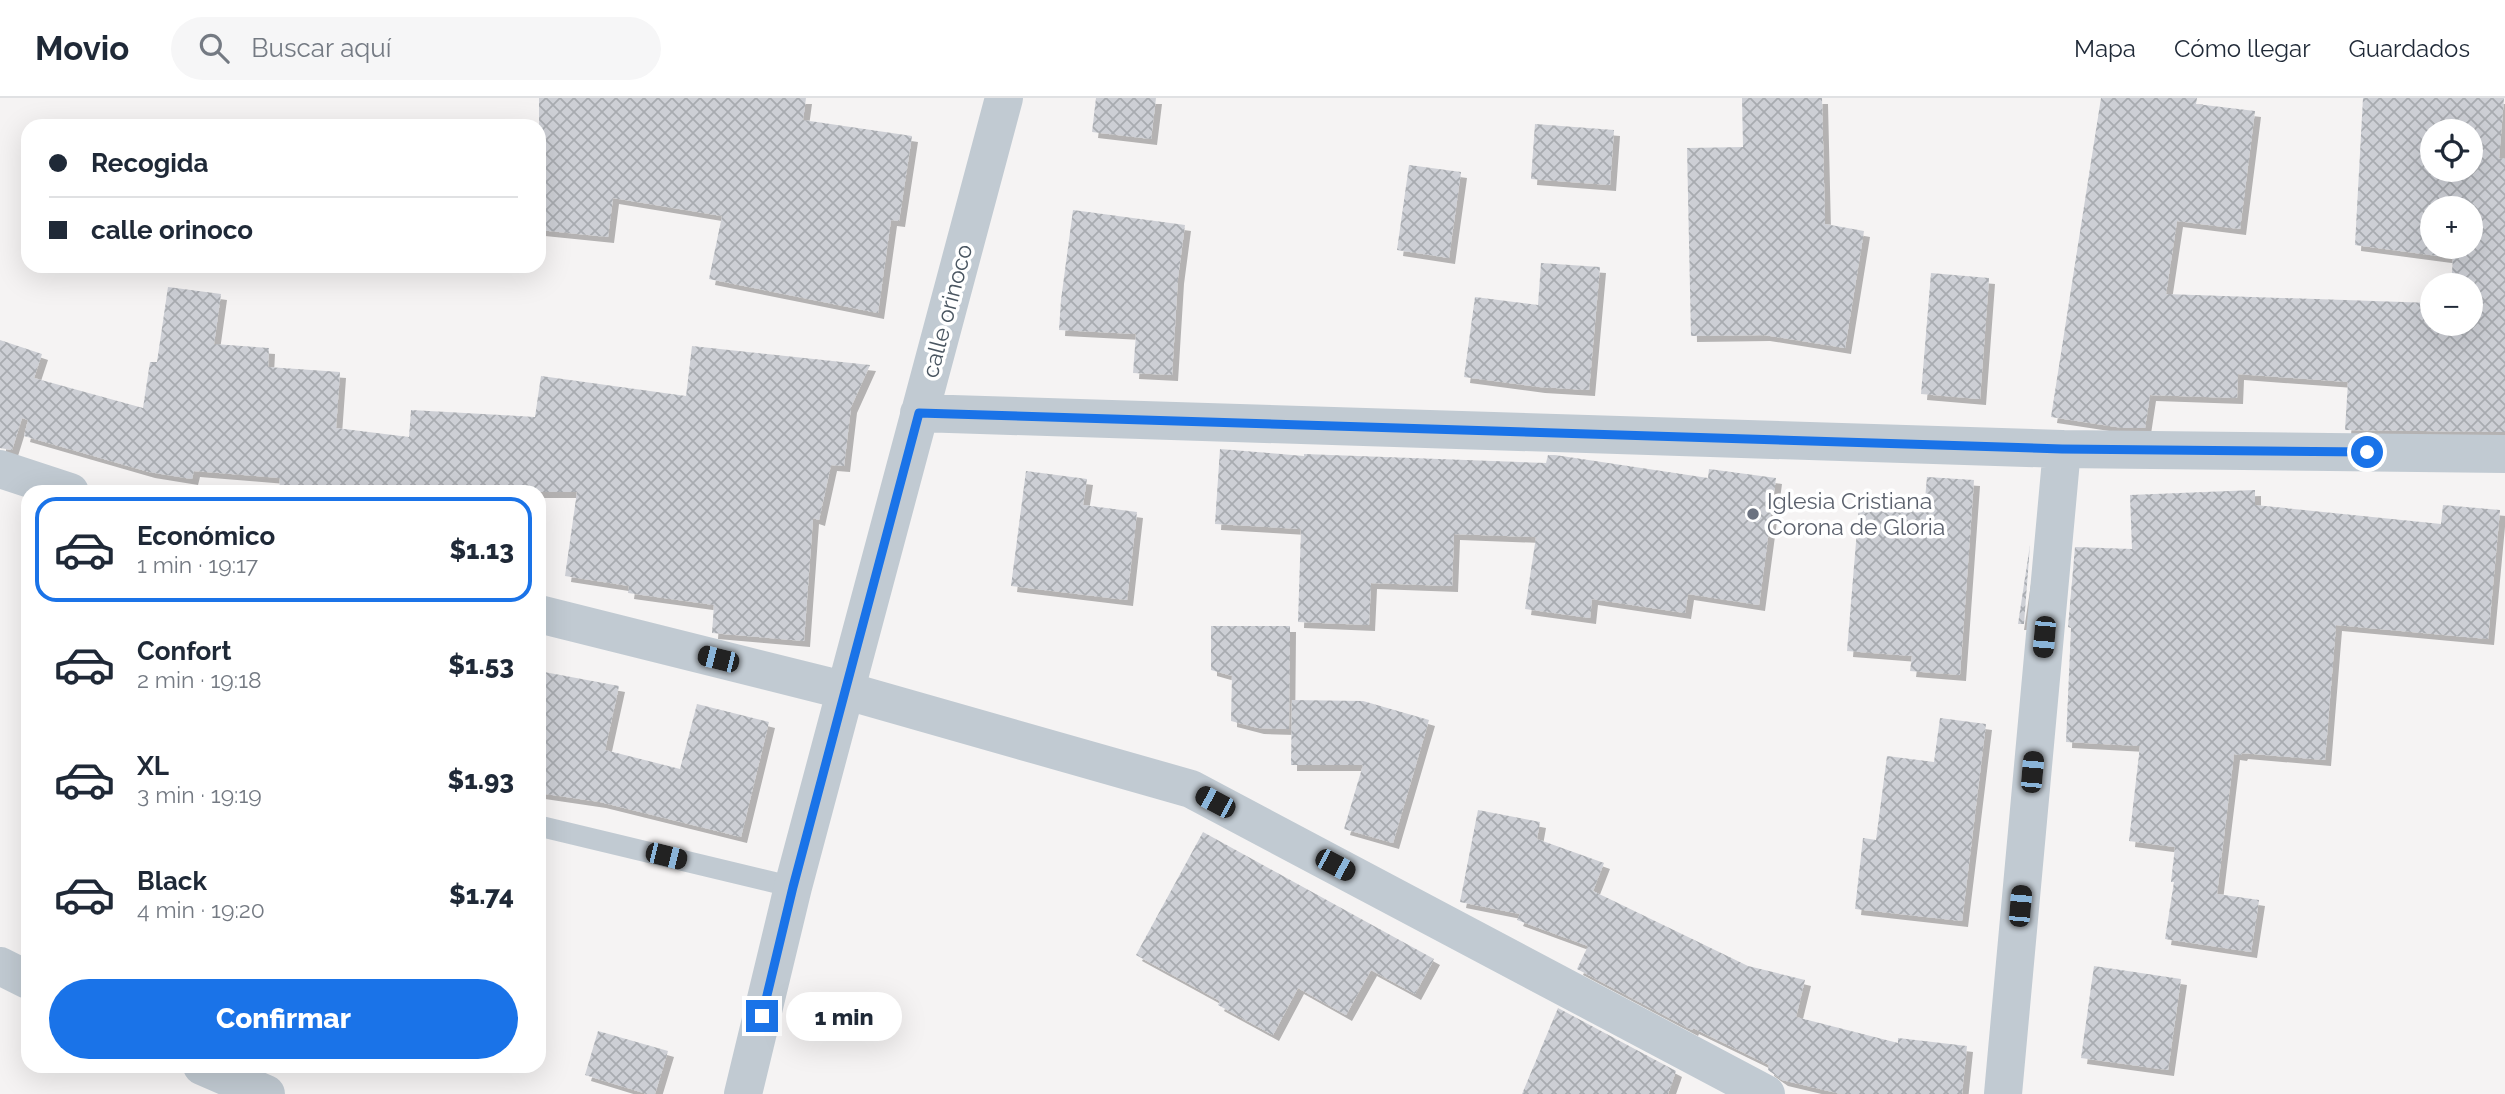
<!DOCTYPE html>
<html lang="es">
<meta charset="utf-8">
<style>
body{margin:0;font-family:Raleway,sans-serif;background:#f6f6f7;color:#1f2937;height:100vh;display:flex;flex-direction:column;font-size:26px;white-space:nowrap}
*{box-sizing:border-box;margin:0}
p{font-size:23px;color:#747a83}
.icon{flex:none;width:38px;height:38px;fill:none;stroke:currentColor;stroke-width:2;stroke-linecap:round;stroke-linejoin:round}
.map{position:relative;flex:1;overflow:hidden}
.side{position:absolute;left:21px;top:387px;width:525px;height:588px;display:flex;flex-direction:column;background:#fff;border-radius:21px;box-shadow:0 7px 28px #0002}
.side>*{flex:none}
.guide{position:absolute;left:21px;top:21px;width:525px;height:154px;border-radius:21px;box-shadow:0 7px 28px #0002;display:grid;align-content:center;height:154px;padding:0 28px;background:#fff}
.buttons{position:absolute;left:2420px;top:21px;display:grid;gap:14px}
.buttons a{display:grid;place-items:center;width:63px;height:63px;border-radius:50%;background:#fff;box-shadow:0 7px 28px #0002;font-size:35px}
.end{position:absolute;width:32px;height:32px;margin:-16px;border:9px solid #1a73e8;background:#fff;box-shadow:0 0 0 4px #fff}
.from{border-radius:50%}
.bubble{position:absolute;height:49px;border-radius:24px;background:#fff;box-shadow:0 7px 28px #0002;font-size:23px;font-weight:800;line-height:49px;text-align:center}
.car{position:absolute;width:21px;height:42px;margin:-21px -10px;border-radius:9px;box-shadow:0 0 5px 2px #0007;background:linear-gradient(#222 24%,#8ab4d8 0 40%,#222 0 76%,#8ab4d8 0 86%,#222 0)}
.guide b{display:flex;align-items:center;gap:24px;height:66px;font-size:26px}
.guide b+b{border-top:2px solid #e0e1e3}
.guide i{width:18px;height:18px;background:#1f2937}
ul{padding:12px 0 0;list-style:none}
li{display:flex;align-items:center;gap:21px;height:105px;margin:0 14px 10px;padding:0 14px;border:4px solid transparent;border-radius:21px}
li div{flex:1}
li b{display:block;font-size:26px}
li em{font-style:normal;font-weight:800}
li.selected{border-color:#1a73e8}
li>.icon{width:63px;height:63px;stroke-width:1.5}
.primary-button{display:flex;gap:14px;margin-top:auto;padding:14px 28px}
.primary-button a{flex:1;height:80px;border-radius:42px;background:#1a73e8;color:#fff;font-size:28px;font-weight:800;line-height:80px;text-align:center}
header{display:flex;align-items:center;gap:42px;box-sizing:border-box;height:98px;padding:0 35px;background:#fff;border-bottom:2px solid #e0e1e3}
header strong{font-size:33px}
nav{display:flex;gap:38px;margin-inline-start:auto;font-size:24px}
.search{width:490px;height:63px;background:#f6f6f7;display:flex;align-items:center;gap:18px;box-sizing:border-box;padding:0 24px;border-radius:38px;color:#747a83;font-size:26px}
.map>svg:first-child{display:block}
</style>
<header>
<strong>Movio</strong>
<div class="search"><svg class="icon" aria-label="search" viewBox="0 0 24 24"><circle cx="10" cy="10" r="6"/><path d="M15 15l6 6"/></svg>Buscar aquí</div>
<nav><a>Mapa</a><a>Cómo llegar</a><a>Guardados</a></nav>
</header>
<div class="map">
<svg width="2505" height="996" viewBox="0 0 2505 996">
<defs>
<pattern id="building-cross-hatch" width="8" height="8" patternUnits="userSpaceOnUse" patternTransform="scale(1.75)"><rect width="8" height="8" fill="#cdcfd5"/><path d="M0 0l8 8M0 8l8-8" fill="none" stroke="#a8abb0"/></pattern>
<filter id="shadow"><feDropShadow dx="6" dy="6" stdDeviation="0" flood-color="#0004"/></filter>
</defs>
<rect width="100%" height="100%" fill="#f5f3f3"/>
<path fill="url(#building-cross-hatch)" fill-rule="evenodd" filter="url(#shadow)" d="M539,0H806L803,22L912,38L899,123L891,122L878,215L709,181L722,118L613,100L608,139L539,132Z
M1096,0H1156L1151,41L1092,34Z
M1742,0H1822L1825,126L1864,133L1845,250L1764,237L1691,238L1687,50L1743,49Z
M2101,0H2197L2196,6L2255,13L2240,131L2177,123L2166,196L2432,205V226H2471V187H2451L2453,160L2355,147L2363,0H2504L2499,60L2505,61V334L2345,332L2348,284L2238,276L2237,300L2150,297L2145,330H2123L2051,319ZM2432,33H2471V72H2432ZM2432,110H2471V149H2432Z
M1535,26L1614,32L1610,87L1531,81Z
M1409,67L1461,74L1449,160L1397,152Z
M1073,112L1185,127L1178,180L1172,277L1133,275L1136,236L1059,232L1061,202Z
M1541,165L1600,169L1589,292L1539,289L1464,279L1475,199L1538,207Z
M1931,175L1989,180L1980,301L1921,296Z
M168,189L221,196L214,246L269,250L268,269L340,274L336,330L409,339L411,312L535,319L541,278L686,298L692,248L870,267L851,309L844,368L831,367L819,422L813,420L804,543L712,535L714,507L628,495L629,488L565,478L577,394H279L280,380L194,373L192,381L149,374L24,338L28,322L22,320L12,352L0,350V242L42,256L34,280L143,310L150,264H157Z
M1220,351L1304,358V356L1546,365L1548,357H1555L1708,380L1709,371L1776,380L1759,507L1688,496L1685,515L1592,501L1590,520L1525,511L1536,439L1454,436L1452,488L1371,485L1369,527L1298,524L1301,431L1215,426Z
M1026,373L1087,381L1083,407L1137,414L1127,502L1011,488Z
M1927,379L1974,382L1960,577L1910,573L1912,558L1847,553L1860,396L1925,401Z
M2255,392V407L2441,426L2443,407L2500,412L2488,541L2336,527L2325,662L2242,655L2241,657L2234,656L2217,796L2259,802L2251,854L2165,841L2174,784H2171L2175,749L2129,743L2140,648L2066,644L2071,530L2068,529L2075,449L2132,451L2130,397Z
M2030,447L2024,526H2018Z
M1211,528H1290L1289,631L1258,630L1231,623L1232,578L1211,572Z
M539,573L619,588L605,652L680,671L697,606L769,624L741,739L600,704L539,695Z
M1292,602L1363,603L1429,622L1393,745L1344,731L1363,667H1291Z
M1940,620L1986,626L1962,823L1855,811L1863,740L1876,742L1887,658L1934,664Z
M1478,712L1540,724L1537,741L1604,765L1593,793L1748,868L1805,882L1796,919L1898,945V940L1967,948L1962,996H1841L1782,982L1768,972L1769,967L1693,930L1692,932L1577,871L1588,848L1517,822L1520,816L1460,804Z
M1203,734L1434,861L1415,896L1371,872L1346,917L1298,890L1273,937L1218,907L1220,903L1136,857Z
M2094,868L2181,881L2168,972L2081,960Z
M1558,910L1676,973L1668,996H1522Z
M598,933L668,953L655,996H647L585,977Z"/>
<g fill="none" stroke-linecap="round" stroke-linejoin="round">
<path stroke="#c1cad2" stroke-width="21" d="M539,728L793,789"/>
<path stroke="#c1cad2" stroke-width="38" d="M919,315L2062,351L2505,356
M0,371L70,394
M539,516L847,593L1191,691L1766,996
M0,868L28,882
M202,968L266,996
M743,996L793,789L1004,0
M2003,996L2062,351"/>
</g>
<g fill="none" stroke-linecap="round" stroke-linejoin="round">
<path stroke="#1a73e8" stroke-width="9" d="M762,918L793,789L919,315L2062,351L2367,354"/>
</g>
<circle fill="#6b7280" stroke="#fff" stroke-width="2.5" cx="1753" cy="416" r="7"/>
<g text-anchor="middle" stroke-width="7" stroke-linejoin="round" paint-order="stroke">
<g font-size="23" fill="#4a5661" stroke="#fff">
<text transform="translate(947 213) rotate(-75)" y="8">calle orinoco</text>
</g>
<g font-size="23" fill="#5b616d" stroke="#fff" text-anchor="start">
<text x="1767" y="411">Iglesia Cristiana<tspan x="1767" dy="26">Corona de Gloria</tspan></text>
</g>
</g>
</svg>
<div class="buttons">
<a><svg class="icon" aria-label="locate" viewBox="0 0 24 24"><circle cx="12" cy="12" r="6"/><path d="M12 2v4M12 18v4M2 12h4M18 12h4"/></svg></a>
<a>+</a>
<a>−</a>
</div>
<i class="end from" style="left:2367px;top:354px"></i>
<i class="end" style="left:762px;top:918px"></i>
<div class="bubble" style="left:786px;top:894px;width:116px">1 min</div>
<i class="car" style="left:2044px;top:539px;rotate:185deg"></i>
<i class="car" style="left:718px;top:561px;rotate:284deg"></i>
<i class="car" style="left:2032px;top:674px;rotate:5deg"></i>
<i class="car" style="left:1215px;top:704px;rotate:298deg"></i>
<i class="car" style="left:666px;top:758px;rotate:104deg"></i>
<i class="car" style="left:1335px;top:767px;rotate:118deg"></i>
<i class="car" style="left:2020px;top:808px;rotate:5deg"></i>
<div class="guide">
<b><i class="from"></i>Recogida</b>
<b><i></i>calle orinoco</b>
</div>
<section class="side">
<ul>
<li class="selected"><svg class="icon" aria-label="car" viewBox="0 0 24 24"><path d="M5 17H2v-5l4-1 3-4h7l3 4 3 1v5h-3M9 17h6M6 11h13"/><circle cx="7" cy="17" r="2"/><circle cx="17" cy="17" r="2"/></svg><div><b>Económico</b><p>1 min · 19:17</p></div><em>$1.13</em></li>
<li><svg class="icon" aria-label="car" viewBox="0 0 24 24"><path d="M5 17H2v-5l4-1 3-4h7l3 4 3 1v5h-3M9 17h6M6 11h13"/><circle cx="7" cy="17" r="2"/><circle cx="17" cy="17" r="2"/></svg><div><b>Confort</b><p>2 min · 19:18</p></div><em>$1.53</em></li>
<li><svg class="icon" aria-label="car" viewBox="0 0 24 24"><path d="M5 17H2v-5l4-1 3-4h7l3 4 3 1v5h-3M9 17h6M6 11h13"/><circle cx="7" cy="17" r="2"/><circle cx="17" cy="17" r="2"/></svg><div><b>XL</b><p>3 min · 19:19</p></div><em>$1.93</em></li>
<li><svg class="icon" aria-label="car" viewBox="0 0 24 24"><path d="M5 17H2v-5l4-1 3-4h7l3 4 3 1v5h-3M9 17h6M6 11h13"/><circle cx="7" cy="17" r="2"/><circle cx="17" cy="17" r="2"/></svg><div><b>Black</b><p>4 min · 19:20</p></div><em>$1.74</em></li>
</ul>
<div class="primary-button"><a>Confirmar</a></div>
</section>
</div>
